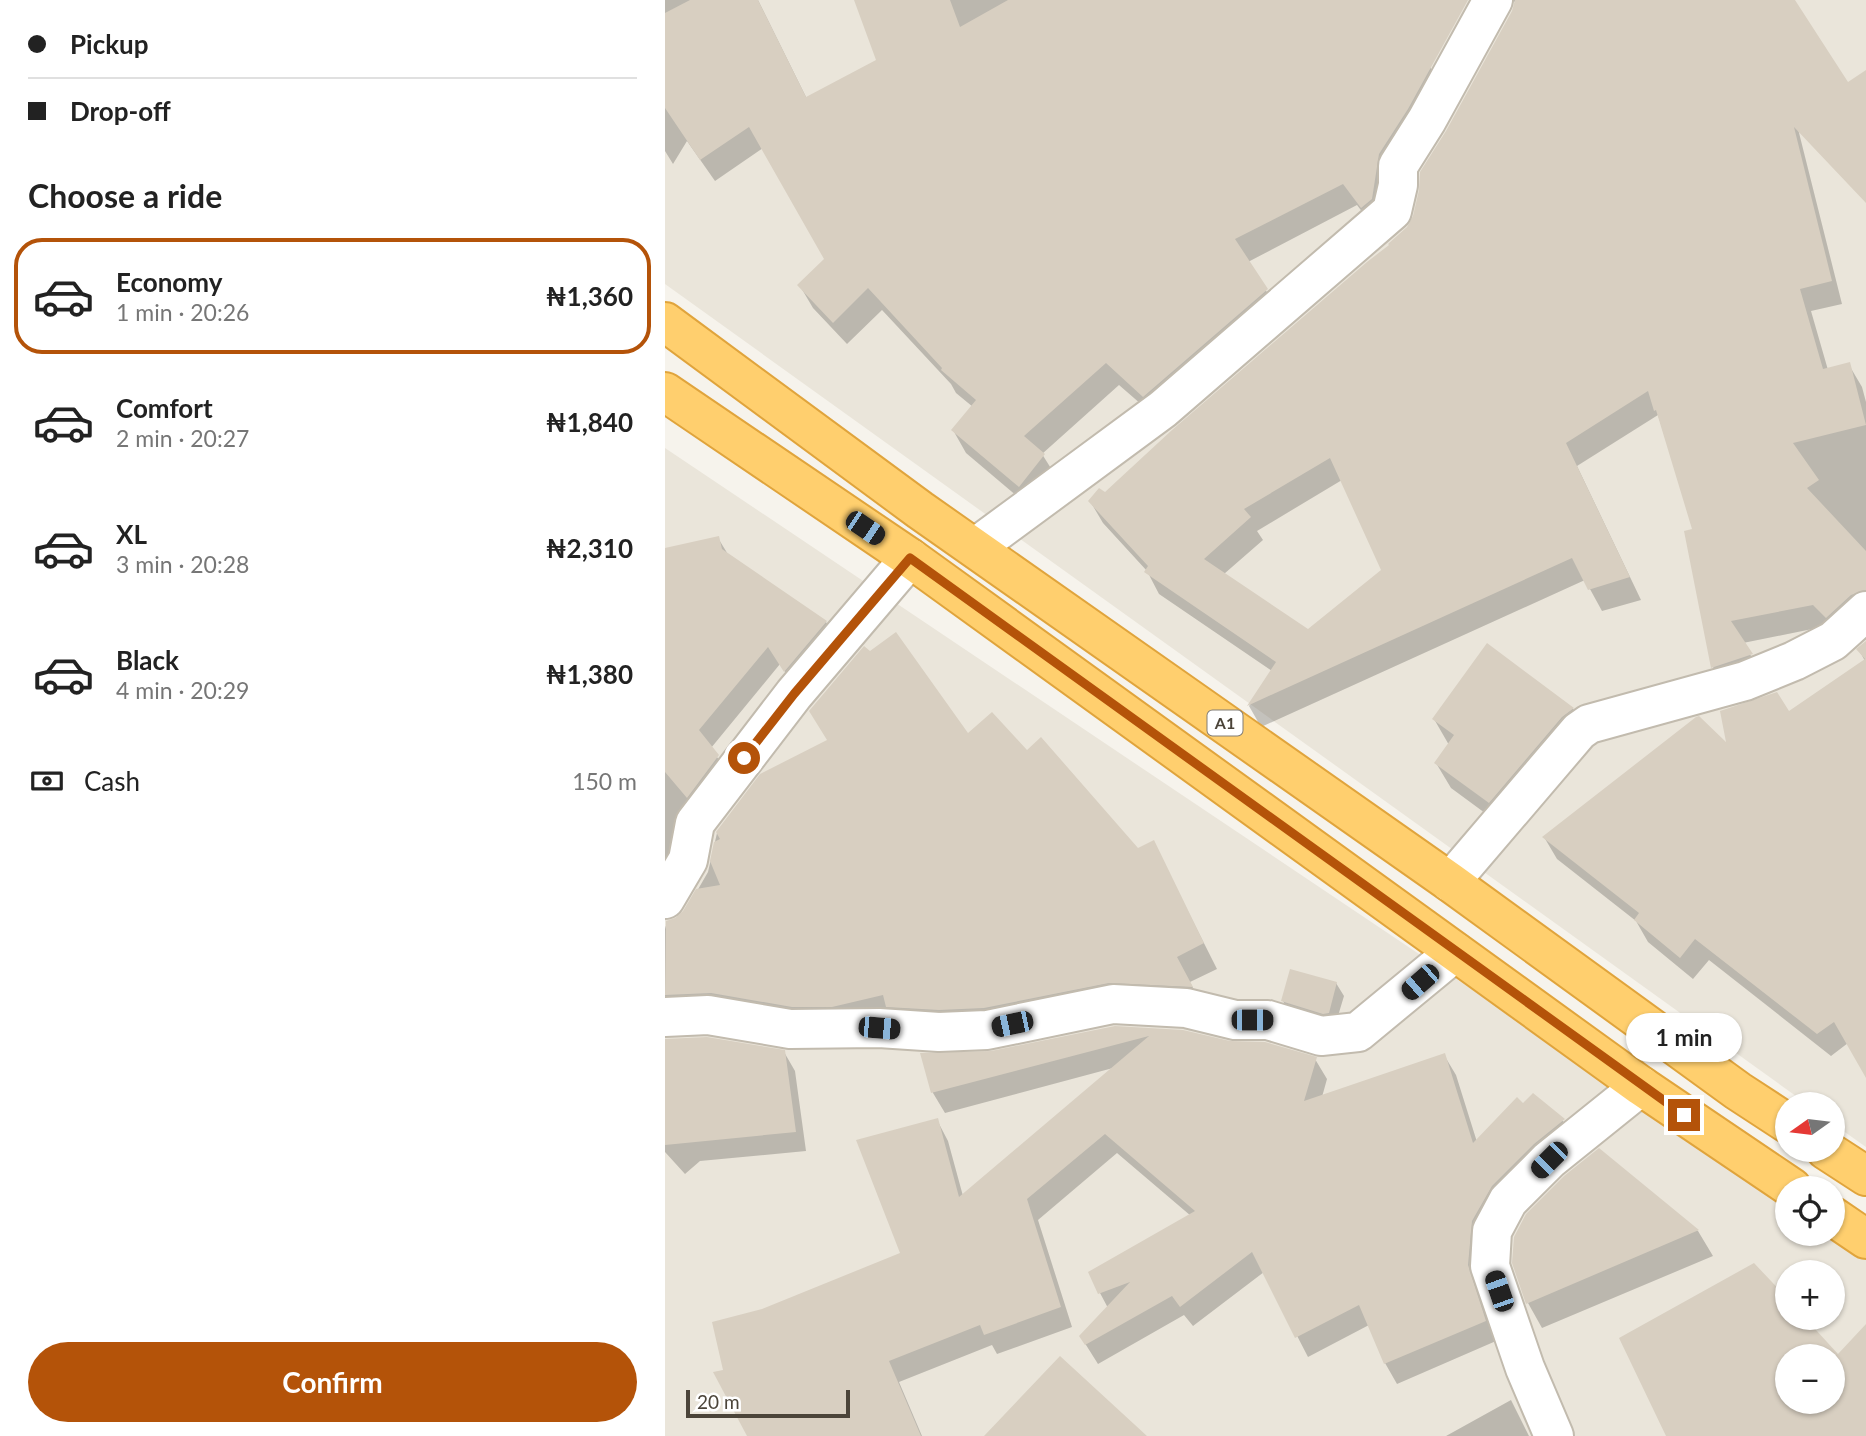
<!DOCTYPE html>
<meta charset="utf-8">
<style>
body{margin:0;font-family:Lato,sans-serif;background:#f6f6f6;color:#222;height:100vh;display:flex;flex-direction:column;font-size:26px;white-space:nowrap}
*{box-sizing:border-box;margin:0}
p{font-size:23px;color:#767676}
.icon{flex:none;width:38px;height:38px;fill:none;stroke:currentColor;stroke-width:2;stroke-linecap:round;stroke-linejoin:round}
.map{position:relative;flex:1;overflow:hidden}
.panel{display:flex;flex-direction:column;background:#fff;width:665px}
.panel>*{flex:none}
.top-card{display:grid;align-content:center;height:154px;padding:0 28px;background:#fff}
.needle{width:46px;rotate:256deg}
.controls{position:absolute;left:1110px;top:1092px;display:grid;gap:14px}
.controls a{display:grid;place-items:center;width:70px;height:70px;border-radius:50%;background:#fff;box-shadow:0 2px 5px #0004;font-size:35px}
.scale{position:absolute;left:21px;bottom:18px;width:164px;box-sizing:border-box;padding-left:7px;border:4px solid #4b4439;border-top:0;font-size:19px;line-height:24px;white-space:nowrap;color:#4b4439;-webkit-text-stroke:5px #fff;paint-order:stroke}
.end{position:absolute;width:32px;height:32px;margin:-16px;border:9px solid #b45309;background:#fff;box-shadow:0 0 0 4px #fff}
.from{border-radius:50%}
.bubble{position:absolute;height:49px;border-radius:24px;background:#fff;box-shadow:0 2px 5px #0004;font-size:23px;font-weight:700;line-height:49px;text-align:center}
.car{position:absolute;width:21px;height:42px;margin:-21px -10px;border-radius:9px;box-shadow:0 0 5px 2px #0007;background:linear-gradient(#222 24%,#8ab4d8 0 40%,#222 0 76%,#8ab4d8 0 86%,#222 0)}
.top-card b{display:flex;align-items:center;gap:24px;height:66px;font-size:26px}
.top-card b+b{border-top:2px solid #e0e0e0}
.top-card i{width:18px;height:18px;background:#222}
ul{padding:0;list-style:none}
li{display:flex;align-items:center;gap:21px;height:116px;margin:0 14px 10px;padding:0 14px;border:4px solid transparent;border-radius:28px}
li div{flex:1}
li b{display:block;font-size:26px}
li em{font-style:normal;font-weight:700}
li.selected{border-color:#b45309}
li>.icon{width:63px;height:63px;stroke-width:1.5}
h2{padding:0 28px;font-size:32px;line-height:84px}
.pay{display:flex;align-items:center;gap:18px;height:77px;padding:0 28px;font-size:26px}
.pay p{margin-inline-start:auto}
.cta{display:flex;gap:14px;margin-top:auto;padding:14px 28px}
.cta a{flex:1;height:80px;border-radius:42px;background:#b45309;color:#fff;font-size:28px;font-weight:700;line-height:80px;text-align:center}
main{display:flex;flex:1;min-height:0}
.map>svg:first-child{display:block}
</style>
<main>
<section class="panel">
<div class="top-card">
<b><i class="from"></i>Pickup</b>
<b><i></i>Drop-off</b>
</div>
<h2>Choose a ride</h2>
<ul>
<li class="selected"><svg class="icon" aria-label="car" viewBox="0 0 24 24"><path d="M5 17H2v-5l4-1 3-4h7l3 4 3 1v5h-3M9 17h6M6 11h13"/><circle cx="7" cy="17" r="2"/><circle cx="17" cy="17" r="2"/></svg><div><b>Economy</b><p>1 min · 20:26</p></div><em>₦1,360</em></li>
<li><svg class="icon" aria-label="car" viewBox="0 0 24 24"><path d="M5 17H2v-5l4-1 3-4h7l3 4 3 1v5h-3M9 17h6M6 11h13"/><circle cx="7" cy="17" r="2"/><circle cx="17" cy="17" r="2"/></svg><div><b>Comfort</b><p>2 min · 20:27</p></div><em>₦1,840</em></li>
<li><svg class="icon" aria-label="car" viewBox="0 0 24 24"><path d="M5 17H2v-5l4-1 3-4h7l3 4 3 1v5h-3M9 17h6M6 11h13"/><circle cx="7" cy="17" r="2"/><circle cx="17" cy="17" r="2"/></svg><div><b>XL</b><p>3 min · 20:28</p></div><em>₦2,310</em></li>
<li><svg class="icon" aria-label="car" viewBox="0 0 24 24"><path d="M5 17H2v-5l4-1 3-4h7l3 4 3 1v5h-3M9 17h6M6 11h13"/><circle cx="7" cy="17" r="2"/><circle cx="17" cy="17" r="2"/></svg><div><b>Black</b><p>4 min · 20:29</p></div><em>₦1,380</em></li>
</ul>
<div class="pay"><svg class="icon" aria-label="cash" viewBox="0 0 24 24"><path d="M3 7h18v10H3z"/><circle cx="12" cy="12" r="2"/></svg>Cash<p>150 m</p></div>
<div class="cta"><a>Confirm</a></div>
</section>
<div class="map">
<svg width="1201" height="1436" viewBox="0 0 1201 1436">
<rect width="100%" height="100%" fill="#f6f3ec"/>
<path fill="#eae5da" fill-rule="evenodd" d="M0,0H1201V1147L1167,1123V1104H1142L0,284Z
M0,448L1122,1201V1234H1167L1201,1254V1436H0ZM1122,1272H1167V1318H1122ZM1122,1356H1167V1402H1122Z"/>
<path fill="#0003" fill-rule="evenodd" d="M0,0H93L142,99L213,61L191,0H722L779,89L711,230L692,205L583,262L615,313L492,418L454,385L377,454L392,478L367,509L301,453L288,430L308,407L291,393L286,384L217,310L182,344L148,308L135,286L161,260L98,148L50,181L22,141L8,164L0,151Z
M841,0H1128L1122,85L1177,304L1146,311L1163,370L1184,365L1197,387L1201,402V616L1162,626L1078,643L1099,677L1061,689L1048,667L1029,530L993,415L912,466L976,600L937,611L920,580L596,727L584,706L607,671L494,594L482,571L438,523L425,501L440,494L726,246L743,229L794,110L849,11L851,2ZM677,480L719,570L643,631L559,574L598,540L592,531Z
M53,538L64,556L161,622L172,641L131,689L115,664L46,748L64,775L0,867V550Z
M1201,643L1183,1043L1166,1056L1044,960L1028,979L983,942L971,921L892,859L879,837L1064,747L1123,713L1200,661L1194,650Z
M822,646L908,709L923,734L839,827L786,788L771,763L784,745L769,719Z
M303,736L362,752L473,850L488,842L552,969L525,982L540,1012L0,1027V929L2,922L11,920L20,912L43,872L52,833Z
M671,983L679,996L670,1026L625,1014L618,1001Z
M450,1028L650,1059L662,1079L657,1097L779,1055L791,1075L812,1142L858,1106L868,1095L898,1121L910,1141L838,1206L831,1341L732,1384L720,1363L704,1325L643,1357L599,1272L528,1326L519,1315L433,1364L416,1337L443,1308L435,1293L526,1216L452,1153L373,1220L407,1327L332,1354L327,1345L234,1382L257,1436H84L60,1371L98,1311L237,1254L272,1120L283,1141L298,1196L448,1068L280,1113L268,1093L257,1054L326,1053Z
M0,1040L119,1052L130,1071L141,1151L35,1161L20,1174L0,1152Z
M934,1150L1033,1231L1048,1256L877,1328L863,1303Z
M1122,1318H1138L1173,1357L1201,1436H1002ZM1122,1356H1167V1402H1122Z
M846,1400L864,1436H781Z"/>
<path fill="#d8cfc1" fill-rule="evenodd" d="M25,0H93L141,97L211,60L189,0H285L295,27L343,0H803L743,109L714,154L707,199L696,208L678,184L570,239L603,289L478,397L441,363L359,436L380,454L354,487L286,430L311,400L276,370L277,368L203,288L168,323L132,285L159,259L84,127L35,160L0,108V13Z
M850,0H1130L1183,82L1201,70V203L1129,127L1167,281L1135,289L1158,369L1185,362L1201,425L1128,443L1154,480L1142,488L1201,551V590L1186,595L1161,618L1148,605L1066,621L1088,654L1046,668L1019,531L1027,529L991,410L989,411L983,391L901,443L965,577L923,590L907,558L582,706L611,662L479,572L483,566L423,501L434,488L440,492L507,430L702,262L724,245L723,244L742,227L748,216L754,190L755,172L781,131L847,11ZM665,458L716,570L643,629L539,559L586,517L579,509Z
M54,536L57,549L162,621L119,672L103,647L34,730L54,755L22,798L0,772V548Z
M231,632L303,733L327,712L362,750L376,737L473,848L489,840L539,943L512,957L528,987L444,983L319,1008L274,1010L221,1007L218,995L167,1007H127L46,993L0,995L1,921L10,918L18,911L31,889L55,885L45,861L49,842L55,839L51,832L95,774L162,740L144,711L199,646L205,651Z
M1201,641V1078L1169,1022L1152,1034L1030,939L1015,958L969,920L974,913L877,837L1031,717L1034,716L1061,742L1055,711L1112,692L1124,711L1200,659L1191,649Z
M822,643L909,708L897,717L824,803L769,763L789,735L767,719Z
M625,969L672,982L664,1013L658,1014L616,1001Z
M450,1026L518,1030L565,1041L600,1042L652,1057L639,1101L780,1053L808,1143L852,1097L858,1103L868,1093L900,1119L869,1144L827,1186L807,1221L803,1265L821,1321L719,1364L694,1305L630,1338L587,1252L515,1307L507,1296L420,1345L414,1336L465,1282L433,1294L423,1272L530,1211L440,1134L362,1199L396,1307L319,1335L315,1325L224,1361L256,1436H82L48,1372L58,1370L47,1322L97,1309L235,1253L191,1140L273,1118L294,1197L484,1036L266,1093L255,1053L326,1051Z
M42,1037L120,1050L131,1132L0,1145V1039Z
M934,1148L1034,1230L861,1304L847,1263L849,1237L861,1214L899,1176Z
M1089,1263L1122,1298V1318H1140L1173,1354L1201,1324V1436H1001L954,1338ZM1122,1356H1167V1402H1122Z
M395,1356L482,1436H319Z"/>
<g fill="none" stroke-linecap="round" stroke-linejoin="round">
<defs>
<path id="street" d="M311,547L498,409L727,211L733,185V166L762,120L828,0
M785,882L914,731L924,724L1080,681L1129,661L1168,641L1201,611
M0,899L23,860L30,823L129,694L245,558
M0,1017L43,1015L125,1029L214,1028L274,1032L322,1030L448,1004L521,1008L570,1020H603L656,1036L693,1032L790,952
M889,1436L860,1368L825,1266L827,1231L843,1201L884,1160L976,1086"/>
<path id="highway" d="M0,322L255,510L785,882L1073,1091L1122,1123
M0,392L245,558L976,1086L1127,1188
M1161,1150L1201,1176
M1167,1216L1201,1239"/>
</defs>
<use href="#street" stroke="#c2bbae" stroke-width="42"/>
<use href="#highway" stroke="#e0a43c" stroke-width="42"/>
<use href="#street" stroke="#fff" stroke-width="38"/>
<use href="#highway" stroke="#ffcf6e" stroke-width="38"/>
</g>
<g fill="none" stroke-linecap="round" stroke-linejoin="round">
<path stroke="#b45309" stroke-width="9" d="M79,758L129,694L245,558L1019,1115"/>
</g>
<g text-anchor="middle" stroke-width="5" stroke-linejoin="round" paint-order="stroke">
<rect fill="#fff" stroke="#817c74" stroke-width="2" x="542.5" y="710.5" width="35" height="25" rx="5"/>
<g font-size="16" font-weight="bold" fill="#4b4439">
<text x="560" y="729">A1</text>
</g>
</g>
</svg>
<div class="controls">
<a><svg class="needle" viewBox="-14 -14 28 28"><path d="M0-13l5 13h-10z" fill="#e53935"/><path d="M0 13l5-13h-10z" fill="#767676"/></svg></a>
<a><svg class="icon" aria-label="locate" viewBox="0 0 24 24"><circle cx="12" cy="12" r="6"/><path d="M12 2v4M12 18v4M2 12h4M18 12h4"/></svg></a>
<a>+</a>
<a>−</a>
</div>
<div class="scale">20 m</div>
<i class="end from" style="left:79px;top:758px"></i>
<i class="end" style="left:1019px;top:1115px"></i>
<div class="bubble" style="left:961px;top:1013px;width:116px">1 min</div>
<i class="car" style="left:200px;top:528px;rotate:124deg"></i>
<i class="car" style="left:755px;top:982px;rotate:229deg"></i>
<i class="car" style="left:587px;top:1020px;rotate:90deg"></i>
<i class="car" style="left:347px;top:1024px;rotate:258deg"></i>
<i class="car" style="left:214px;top:1028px;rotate:95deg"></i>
<i class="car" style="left:884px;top:1160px;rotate:225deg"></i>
<i class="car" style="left:834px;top:1291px;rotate:341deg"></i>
</div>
</main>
